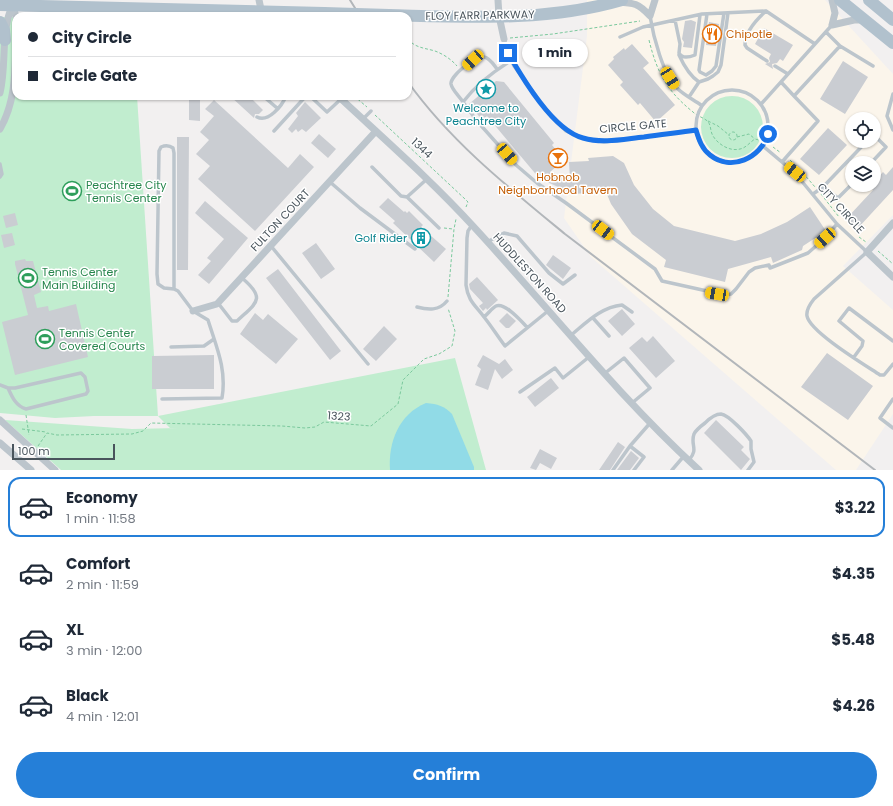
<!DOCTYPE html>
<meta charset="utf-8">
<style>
body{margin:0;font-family:Poppins,sans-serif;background:#f2f2f3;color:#1f2937;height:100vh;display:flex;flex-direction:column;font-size:15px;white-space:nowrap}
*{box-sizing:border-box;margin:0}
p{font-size:13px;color:#747a83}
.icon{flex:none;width:22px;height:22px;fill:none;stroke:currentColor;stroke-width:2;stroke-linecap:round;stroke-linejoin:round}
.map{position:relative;height:470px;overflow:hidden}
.sheet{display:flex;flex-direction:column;background:#fff;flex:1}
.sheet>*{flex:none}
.hud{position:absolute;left:12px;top:12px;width:400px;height:88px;border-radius:12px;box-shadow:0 1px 3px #0004;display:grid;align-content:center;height:88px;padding:0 16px;background:#fff}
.controls{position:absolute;left:845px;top:112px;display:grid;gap:8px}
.controls a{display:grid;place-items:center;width:36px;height:36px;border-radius:50%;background:#fff;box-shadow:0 1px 3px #0004;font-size:20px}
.scale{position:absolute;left:12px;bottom:10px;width:103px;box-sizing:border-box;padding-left:4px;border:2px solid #49545c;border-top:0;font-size:11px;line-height:14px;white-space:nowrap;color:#49545c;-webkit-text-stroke:3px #fff;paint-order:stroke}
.end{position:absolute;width:18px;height:18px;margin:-9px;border:5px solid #1a73e8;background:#fff;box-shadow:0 0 0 2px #fff}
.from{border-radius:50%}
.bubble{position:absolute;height:28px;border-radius:14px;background:#fff;box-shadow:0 1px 3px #0004;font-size:13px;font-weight:700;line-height:28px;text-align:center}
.car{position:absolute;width:12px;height:24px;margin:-12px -6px;border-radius:5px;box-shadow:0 0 3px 1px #0007;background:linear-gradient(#f5c518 24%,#345 0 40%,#f5c518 0 76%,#345 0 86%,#f5c518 0)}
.hud b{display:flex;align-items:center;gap:14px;height:38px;font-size:15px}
.hud b+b{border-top:1px solid #e0e1e3}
.hud i{width:10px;height:10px;background:#1f2937}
ul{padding:7px 0 0;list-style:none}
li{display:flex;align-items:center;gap:12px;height:60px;margin:0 8px 6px;padding:0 8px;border:2px solid transparent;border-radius:12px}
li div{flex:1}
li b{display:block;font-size:15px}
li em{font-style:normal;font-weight:700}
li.on{border-color:#257fd8}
li>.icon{width:36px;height:36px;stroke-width:1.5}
.cta{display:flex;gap:8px;margin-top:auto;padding:8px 16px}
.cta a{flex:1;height:46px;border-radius:24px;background:#257fd8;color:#fff;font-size:16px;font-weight:700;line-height:46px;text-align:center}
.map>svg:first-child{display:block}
</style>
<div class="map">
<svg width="893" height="470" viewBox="0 0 893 470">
<rect width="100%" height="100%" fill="#f2f0f0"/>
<path fill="#fbf5eb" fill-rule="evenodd" d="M587,0H825L893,74V215L843,266L893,310V414L856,470H836L591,257L564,218L587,36ZM852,119H874V141H852ZM852,163H874V185H852Z"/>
<path fill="#c1edcf" d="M0,17H16V96H137L158,416L455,358L486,470H61L5,420L132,429L178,428H170L158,416H94L55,418L0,413Z
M701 127a31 31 0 1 1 62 0a31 31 0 1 1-62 0Z"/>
<path fill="#91dbe7" d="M426,403C438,404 444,406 452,414L474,467V470H390C388,442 399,414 426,403Z"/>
<path fill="#cacdd2" d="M691,20L696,22L692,48L683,47L684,42L682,39L685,21Z
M709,22L719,24L716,46L706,45Z
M764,28L793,45L783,61L780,59L777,63L772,64L773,69L765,64L770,62L769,58L771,54L755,44Z
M632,44L649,63L643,68L675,105L656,122L640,103L638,105L620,85L623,82L608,65L614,59L613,57L624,48L625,50Z
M843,61L868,77L845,114L820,99Z
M496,81L504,82L554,143L552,145L564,160L550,172L570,179L569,162L589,161L588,158L613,156L624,163L634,185L653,209L674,226L735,241L761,234L787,222L810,207L826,231L803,246L802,250L773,263L771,257L728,269L725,282L664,267L666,260L632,234L611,204L606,192L573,194L539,178L487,116L482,120L469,104Z
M189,96H200V121L189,120Z
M230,96H249L263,110L259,114H255L254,118Z
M214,100L288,168L300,154L314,167L255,231L198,179L210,166L196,154L209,140L200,132L214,116L205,109Z
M305,102L321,118L306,132L302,129L298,132L296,129L292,133L288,129L298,116L296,113Z
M828,128L847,145L819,175L800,159Z
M319,134L336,149L328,158L311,143Z
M177,137H189L188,270H177Z
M893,167V190L859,227L854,223L853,224L847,218L873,190L867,185H874V182L883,172L886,175Z
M388,198L404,212L405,211L407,213L409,211L423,225L421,227L446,249L434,262L393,223L395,221L379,207Z
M205,201L248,238L209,284L198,275L211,261L207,258L224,239L195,213Z
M15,213L18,225L6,228L3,216Z
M12,233L15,245L4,248L1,235Z
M316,243L335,269L321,279L302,253Z
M553,255L571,268L563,279L546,265Z
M25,259L26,261H33L41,292L34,295L37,308L48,306L49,311L76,304L88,357L15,375L2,322L28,315L15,264V261Z
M278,269L341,351L330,360L266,278Z
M477,277L498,300L487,310L486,308L483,311L479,306L483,303L470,289L469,284Z
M622,309L635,324L622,336L608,321Z
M255,313L263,320L268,314L298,339L276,364L240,334Z
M507,313L516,321L509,328H506L499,321Z
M384,326L397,339L376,361L363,349Z
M653,336L675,361L656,378L629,348L642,337L647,342Z
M827,353L873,386L848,420L801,387Z
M214,355V389H152V356Z
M483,355L499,364L505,359L513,370L502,379L495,369L488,390L475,385L481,369L477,366Z
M551,378L559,388L535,407L527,397Z
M716,420L744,447L741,450L750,459L741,470L704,433Z
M618,442L625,447L610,470H599Z
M540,449L557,458L551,469L540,463L536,470L530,468Z
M631,451L639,458L630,470H617Z"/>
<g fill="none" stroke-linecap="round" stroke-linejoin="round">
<path stroke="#7bc99d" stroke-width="1" stroke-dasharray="3 2" stroke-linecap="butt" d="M510,38L553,34L640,21
M408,39C415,48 425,48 435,51C443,54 451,59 457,66
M649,40C657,73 667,91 693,112C697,116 702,117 706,120C711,123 710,129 712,134C716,143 729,152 740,149C746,148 750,142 755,139L763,141
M354,96L367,107
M375,115L465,199L468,202L466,207
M708,121L718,126L729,135
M729 136a4 4 0 1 1 8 0a4 4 0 1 1-8 0Z
M737,137L749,134L755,139
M773,147L781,153
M790,160L796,166
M803,173L815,187
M821,194L839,217
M444,228L453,229
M859,237L866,242
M878,251L893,264
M448,297L454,229L456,219
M26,415L29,435
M22,429L46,432
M38,446L47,433L57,435L132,434L143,431L151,423L282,426L305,428L315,427L324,422L371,426L398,404L403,380L424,359L439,354L452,346L455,331L448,308"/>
<path stroke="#bcc5cc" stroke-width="3.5" d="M766,11C757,19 745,32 745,45L747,48L767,61
M707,14L699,70L700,72L706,75L712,71L716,66L724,13
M650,16C653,35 663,76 678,89C684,95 694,100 701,105
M675,20L680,44L679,53C682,59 690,57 695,55L700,15
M826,32L840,46L873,66
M620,37L643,27L702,14L766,11L815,44
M504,39L508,53L514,66L551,116L566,131L583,138L604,142L696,130
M679,55C684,66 690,76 699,82
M512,60C494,71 476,85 463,102L477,121L516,165L537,183L566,203L655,269L662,281L725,295L731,294L736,289L749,272L755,268L769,265L770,268L808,253L825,238L837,224
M775,66L788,74
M781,82L794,96
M696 126a36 36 0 1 1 72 0a36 36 0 1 1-72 0Z
M893,94L887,116L893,130
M263,96L277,108
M310,96L327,112L341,99
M689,97L699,82L708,79L713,76L718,72L721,65L728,13
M463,102C460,97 452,90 451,84C450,76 476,55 484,57C490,58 494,65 497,69
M762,103L832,25
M257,117C268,123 282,106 286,96
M363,119L371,111
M274,131L306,96
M763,146L795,173L837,224L867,252L814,299C810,304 806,310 807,316C810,332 865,365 880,375H884L893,364
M782,162L818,121L794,96L840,46
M871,163L886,147L874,135
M0,164L2,174L0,177
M372,167L401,196L407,197L427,179
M330,182L360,208L415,249
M823,187L838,198L852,184
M813,194L823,187L867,141
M407,197L439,228
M472,225L468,231L467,238L466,285C468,301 475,305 484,317C492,327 498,337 505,346L548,311
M487,242L504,233L517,236L549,273L563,284L575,275
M271,246L368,364
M218,303L232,321H237C256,303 267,299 242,278
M417,307C428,310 439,311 447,301
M484,317C488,314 492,308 496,306C505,302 521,321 527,327
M593,318L609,336
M570,336C586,323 601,307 622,305L632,312
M171,347L204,346L214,339
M854,357L862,346L863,341L839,321L849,308L893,341
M604,374L624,358L650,388L632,403
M0,385L8,388H15L81,373L85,377L88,391L86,394L26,409C16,406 12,397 8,388
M520,392L555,368L563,378L589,357
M162,399L222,398C227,369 216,346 208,320L193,311L178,291L174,289L164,288L158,284L157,274L159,151L161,147C166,145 169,145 173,148L174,153V289
M893,399L880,418L893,428
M630,446L644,457L634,470
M689,460C699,449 690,445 694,434C696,430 701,426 705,423C709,419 715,414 721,414C729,415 747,435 751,441V449L754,462L748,470
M613,470L630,446L651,422
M672,470L684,456"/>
<path stroke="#bcc5cc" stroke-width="7" d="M259,0L262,14
M498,0L499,16L504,39
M832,0L835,13L832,25
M617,2C634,3 638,3 650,16L655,0
M13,5L16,17
M832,25L854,20H864
M0,93C7,64 0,31 13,4
M338,96C384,139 431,180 473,226C548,307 617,395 699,470
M0,129C16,101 15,71 16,39
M893,223L867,252L893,277
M193,311L217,304L376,131
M0,420L55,470
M0,443L31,470"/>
<path stroke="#b1c1cd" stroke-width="12" d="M840,0L893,43
M869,0L893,20
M0,5L324,13
M389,15C466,17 547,22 622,0
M0,22L4,30L5,40"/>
<path stroke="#b2b6ba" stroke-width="2" d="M350,0L360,16
M408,82C450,141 509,188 565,234L875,470"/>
<path stroke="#b1c1cd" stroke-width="12" d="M324,13L389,15"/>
</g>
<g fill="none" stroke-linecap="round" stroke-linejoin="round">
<path stroke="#1a73e8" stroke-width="5" d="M508,53C523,79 553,130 583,138C603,144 624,139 644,137C661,134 678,133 696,130C699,140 702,149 710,155C731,172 761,158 768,134"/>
</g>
<defs>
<symbol id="restaurant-ring" viewBox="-11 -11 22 22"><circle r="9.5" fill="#fff" stroke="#e8710a" stroke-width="1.5"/><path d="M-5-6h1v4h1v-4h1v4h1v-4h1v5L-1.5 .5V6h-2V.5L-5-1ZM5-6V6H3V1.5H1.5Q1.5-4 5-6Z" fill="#e8710a"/></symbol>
<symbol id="sight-ring" viewBox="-11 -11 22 22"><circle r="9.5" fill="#fff" stroke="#0f9aa8" stroke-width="1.5"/><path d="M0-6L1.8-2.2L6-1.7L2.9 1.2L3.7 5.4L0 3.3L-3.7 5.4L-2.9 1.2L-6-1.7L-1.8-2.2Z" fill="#0f9aa8"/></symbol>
<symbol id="bar-ring" viewBox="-11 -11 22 22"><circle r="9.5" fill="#fff" stroke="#e8710a" stroke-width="1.5"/><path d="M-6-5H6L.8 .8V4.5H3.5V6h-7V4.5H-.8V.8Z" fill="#e8710a"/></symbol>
<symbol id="stadium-ring" viewBox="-11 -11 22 22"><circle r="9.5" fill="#fff" stroke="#2e9e5b" stroke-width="1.5"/><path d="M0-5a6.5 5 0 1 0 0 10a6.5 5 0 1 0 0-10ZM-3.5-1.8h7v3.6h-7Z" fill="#2e9e5b"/></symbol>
<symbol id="building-ring" viewBox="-11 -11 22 22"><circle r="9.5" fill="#fff" stroke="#0f9aa8" stroke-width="1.5"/><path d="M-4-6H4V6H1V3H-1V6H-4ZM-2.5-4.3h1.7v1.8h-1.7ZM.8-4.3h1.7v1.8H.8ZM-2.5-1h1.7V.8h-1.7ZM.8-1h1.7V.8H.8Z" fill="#0f9aa8"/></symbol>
</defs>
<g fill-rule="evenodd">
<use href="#restaurant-ring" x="701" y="23" width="22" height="22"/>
<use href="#sight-ring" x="475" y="78" width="22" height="22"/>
<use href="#bar-ring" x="547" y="147" width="22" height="22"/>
<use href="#stadium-ring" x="61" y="180" width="22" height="22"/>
<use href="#building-ring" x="410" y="227" width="22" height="22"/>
<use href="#stadium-ring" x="17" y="267" width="22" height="22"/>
<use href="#stadium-ring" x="34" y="328" width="22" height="22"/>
</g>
<g text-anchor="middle" stroke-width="3" stroke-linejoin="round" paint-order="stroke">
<g font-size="11" fill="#49545c" stroke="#fff">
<text transform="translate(480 15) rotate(-1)" y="4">FLOY FARR PARKWAY</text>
<text transform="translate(633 126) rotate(-5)" y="4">CIRCLE GATE</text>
<text transform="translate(422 148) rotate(43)" y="4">1344</text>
<text transform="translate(841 208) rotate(48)" y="4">CITY CIRCLE</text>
<text transform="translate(280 220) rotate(-47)" y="4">FULTON COURT</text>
<text transform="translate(530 273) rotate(48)" y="4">HUDDLESTON ROAD</text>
<text transform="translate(339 416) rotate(4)" y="4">1323</text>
</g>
<g font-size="11" fill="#c56008" stroke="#fff" text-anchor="start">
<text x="726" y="38">Chipotle</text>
<text x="558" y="181" text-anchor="middle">Hobnob<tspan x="558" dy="13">Neighborhood Tavern</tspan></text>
</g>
<g font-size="11" fill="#0d838f" stroke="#fff">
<text x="486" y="112">Welcome to<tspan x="486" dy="13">Peachtree City</tspan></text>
<text x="407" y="242" text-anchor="end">Golf Rider</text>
</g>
<g font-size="11" fill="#27864d" stroke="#fff" text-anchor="start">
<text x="86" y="189">Peachtree City<tspan x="86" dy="13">Tennis Center</tspan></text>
<text x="42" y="276">Tennis Center<tspan x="42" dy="13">Main Building</tspan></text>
<text x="59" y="337">Tennis Center<tspan x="59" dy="13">Covered Courts</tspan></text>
</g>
</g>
</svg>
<div class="controls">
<a><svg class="icon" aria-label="locate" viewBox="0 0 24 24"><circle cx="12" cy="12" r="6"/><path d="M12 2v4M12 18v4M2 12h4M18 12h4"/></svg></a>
<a><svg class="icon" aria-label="layers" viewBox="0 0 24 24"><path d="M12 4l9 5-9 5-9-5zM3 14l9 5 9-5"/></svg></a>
</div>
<div class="scale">100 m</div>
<i class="end from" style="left:768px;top:134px"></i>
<i class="end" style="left:508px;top:53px"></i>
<div class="bubble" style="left:522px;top:39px;width:66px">1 min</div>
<i class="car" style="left:473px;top:60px;rotate:228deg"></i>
<i class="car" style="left:670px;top:78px;rotate:148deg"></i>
<i class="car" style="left:507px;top:154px;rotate:139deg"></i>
<i class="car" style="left:795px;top:172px;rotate:309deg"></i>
<i class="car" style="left:603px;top:230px;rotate:127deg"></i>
<i class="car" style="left:825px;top:238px;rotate:228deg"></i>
<i class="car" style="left:717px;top:294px;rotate:280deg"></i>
<div class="hud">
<b><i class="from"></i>City Circle</b>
<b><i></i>Circle Gate</b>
</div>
</div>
<section class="sheet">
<ul>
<li class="on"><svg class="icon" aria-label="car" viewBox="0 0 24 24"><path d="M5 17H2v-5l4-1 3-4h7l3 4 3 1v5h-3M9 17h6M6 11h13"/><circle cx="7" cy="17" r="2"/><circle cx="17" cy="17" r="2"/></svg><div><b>Economy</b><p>1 min · 11:58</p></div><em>$3.22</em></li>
<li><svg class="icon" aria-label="car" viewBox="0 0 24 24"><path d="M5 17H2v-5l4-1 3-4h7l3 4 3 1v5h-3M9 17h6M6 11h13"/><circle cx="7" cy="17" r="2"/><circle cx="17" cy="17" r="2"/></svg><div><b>Comfort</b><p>2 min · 11:59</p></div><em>$4.35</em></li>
<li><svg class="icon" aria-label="car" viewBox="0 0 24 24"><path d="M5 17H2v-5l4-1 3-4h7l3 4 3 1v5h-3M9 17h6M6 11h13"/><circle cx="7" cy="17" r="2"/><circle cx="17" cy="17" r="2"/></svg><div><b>XL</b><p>3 min · 12:00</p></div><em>$5.48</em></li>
<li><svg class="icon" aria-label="car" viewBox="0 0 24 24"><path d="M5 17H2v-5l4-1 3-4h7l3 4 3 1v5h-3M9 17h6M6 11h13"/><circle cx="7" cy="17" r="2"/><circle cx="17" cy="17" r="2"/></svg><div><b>Black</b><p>4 min · 12:01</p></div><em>$4.26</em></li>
</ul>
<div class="cta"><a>Confirm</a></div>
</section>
